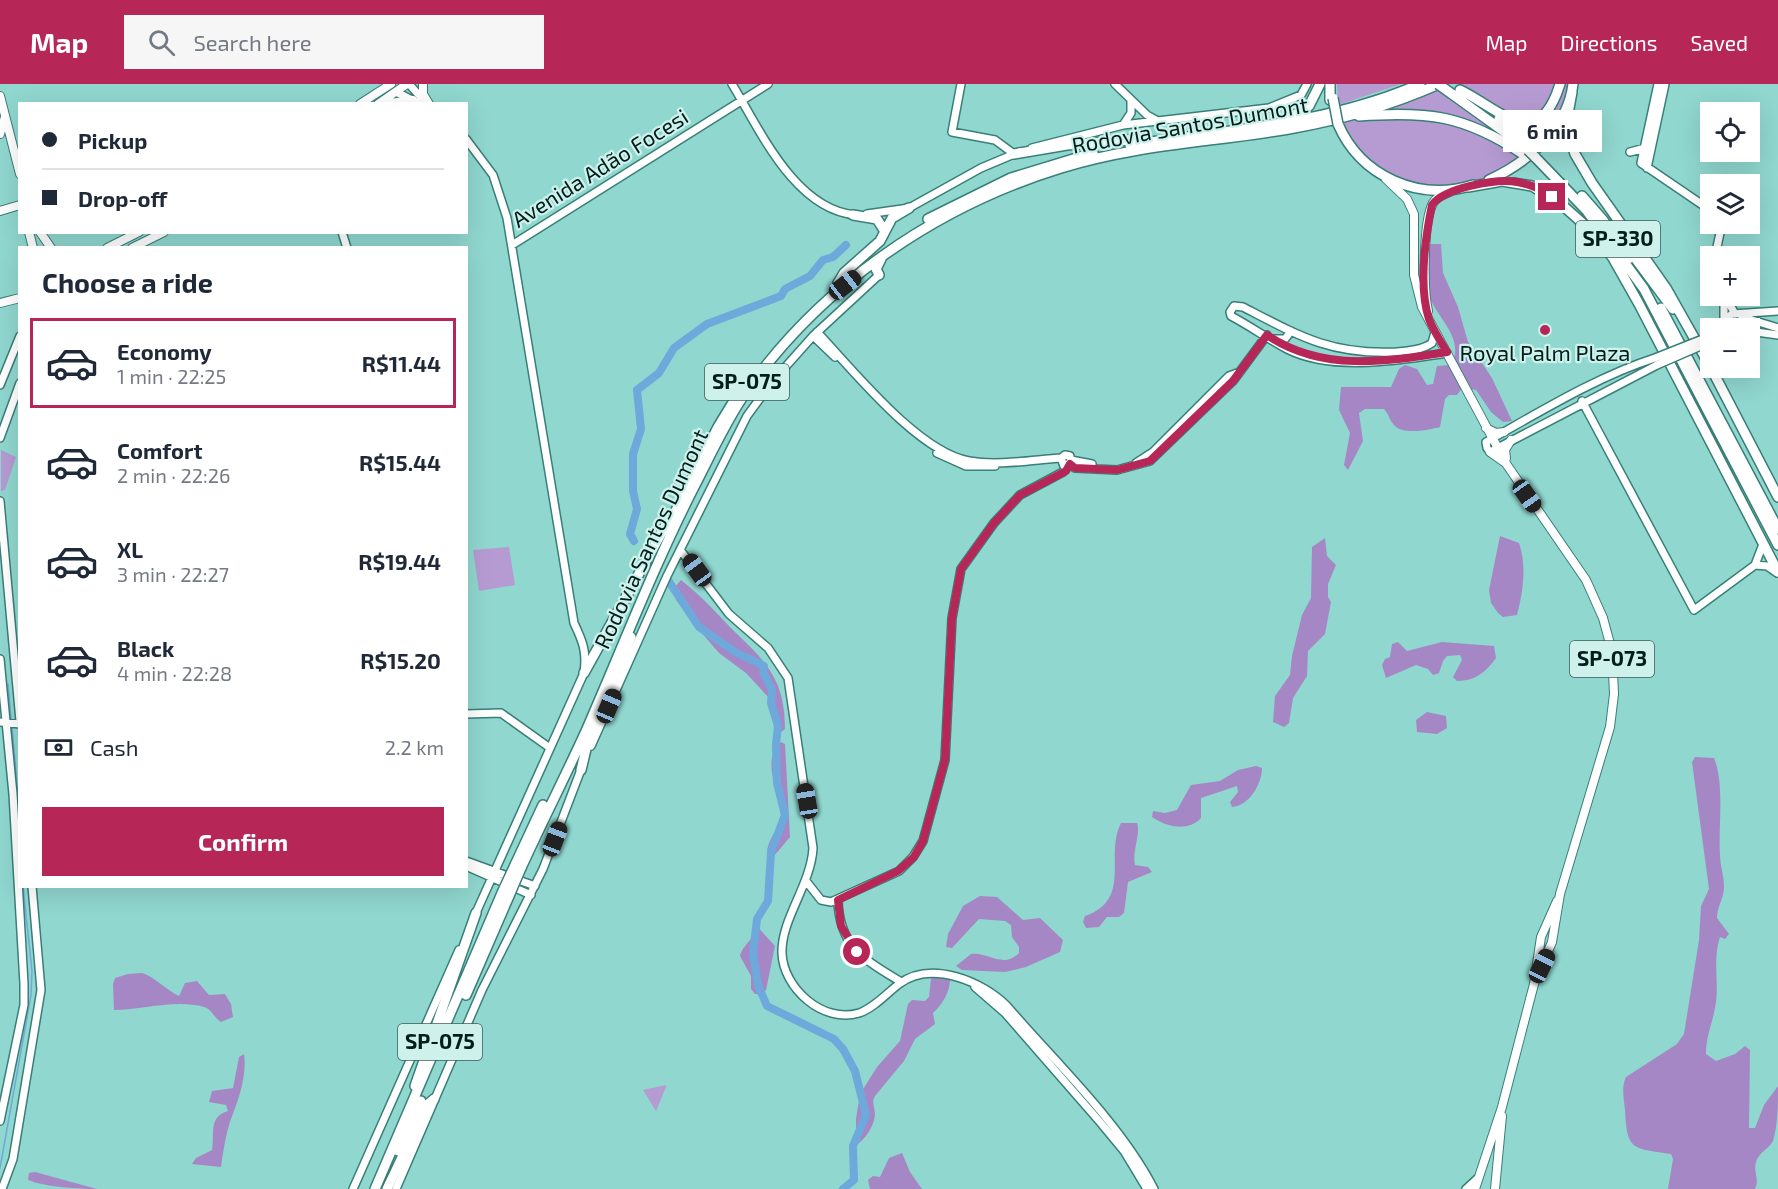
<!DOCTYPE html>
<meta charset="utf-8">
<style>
body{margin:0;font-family:"Exo 2",sans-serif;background:#f6f6f7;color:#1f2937;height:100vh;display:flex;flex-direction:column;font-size:22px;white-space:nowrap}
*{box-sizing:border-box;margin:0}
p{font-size:20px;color:#747a83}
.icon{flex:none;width:33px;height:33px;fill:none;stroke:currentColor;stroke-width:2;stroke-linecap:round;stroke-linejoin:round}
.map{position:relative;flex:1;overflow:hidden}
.details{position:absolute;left:18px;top:162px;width:450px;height:642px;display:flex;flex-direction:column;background:#fff;border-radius:0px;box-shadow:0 6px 24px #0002}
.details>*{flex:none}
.top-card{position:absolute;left:18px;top:18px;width:450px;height:132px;border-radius:0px;box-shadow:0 6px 24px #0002;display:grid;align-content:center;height:132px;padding:0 24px;background:#fff}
.tools{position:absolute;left:1700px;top:18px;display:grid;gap:12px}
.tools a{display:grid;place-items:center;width:60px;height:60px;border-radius:0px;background:#fff;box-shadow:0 6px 24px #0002;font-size:30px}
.end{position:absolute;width:27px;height:27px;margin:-14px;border:8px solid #b62758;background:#fff;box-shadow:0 0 0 3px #fff}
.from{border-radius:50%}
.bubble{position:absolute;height:42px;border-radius:0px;background:#fff;box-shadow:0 6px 24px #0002;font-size:20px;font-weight:700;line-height:42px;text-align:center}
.car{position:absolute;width:18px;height:36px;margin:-18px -9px;border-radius:8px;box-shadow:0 0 4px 2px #0007;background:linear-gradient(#222 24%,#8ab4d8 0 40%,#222 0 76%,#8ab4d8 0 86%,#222 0)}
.top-card b{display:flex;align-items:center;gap:21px;height:57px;font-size:22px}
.top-card b+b{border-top:2px solid #e0e1e3}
.top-card i{width:15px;height:15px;background:#1f2937}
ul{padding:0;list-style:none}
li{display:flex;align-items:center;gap:18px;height:90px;margin:0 12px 9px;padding:0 12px;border:3px solid transparent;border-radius:0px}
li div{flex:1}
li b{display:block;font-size:22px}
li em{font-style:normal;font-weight:700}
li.selected{border-color:#b62758}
li>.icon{width:54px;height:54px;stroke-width:1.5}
h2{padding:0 24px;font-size:27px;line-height:72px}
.pay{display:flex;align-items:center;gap:15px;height:66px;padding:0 24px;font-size:22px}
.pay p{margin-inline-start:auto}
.button{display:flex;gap:12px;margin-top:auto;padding:12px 24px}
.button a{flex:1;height:69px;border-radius:0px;background:#b62758;color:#fff;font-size:24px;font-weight:700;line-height:69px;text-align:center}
header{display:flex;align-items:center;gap:36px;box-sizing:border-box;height:84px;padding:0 30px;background:#b62758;color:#fff}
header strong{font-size:28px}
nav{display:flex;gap:33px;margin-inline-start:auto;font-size:21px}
.search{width:420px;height:54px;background:#f6f6f7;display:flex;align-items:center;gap:15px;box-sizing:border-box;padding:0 21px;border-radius:0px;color:#747a83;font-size:22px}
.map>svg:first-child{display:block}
</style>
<header>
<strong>Map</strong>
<div class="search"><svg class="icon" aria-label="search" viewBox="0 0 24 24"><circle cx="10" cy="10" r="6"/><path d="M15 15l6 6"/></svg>Search here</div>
<nav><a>Map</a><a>Directions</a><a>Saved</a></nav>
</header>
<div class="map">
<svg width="1778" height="1105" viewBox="0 0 1778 1105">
<rect width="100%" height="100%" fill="#90d7cf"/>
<path fill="#b59bd2" d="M1337,0H1401L1338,21Z
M1460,0H1559L1548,25L1530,37L1503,28Z
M1564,0H1569C1563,22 1551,43 1536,60L1512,39L1522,42L1555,23Z
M1439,6L1512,59L1478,41L1383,26Z
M1378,32L1421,33L1466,43L1522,72C1459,122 1377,111 1342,37Z
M1,366L16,373L5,406L1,407Z
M509,463L515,501L479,507L473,466Z
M666,1001V1003L656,1027L643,1006Z"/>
<path fill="#a687c6" d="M1429,160H1441L1443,189L1458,223L1468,258L1492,294L1512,337L1503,338L1491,328L1476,306L1462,304L1457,311H1449L1445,315L1440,343C1429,346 1404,351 1395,342C1390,338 1389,330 1384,325H1365L1359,329L1363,357L1348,386L1344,381L1350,349L1339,326L1341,303H1391L1399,285L1405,281L1417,285L1427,301L1433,300L1437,282L1451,281C1468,252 1429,229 1427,203C1425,189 1428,174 1429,160Z
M1500,452L1519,459C1527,481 1523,509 1517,531L1503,533L1498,529L1491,519L1489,506Z
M1325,454L1327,472L1336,481L1328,500V513L1331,518L1325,550L1308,567L1307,592L1293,614L1289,639L1284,643L1273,638L1275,612L1290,591L1292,572L1302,531L1311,514L1312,463Z
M681,496C702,512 719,532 737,550C769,580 785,599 785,645L780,649L775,645L769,614L746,589L719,569L700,547L676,516L675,503Z
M1398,558L1407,567L1442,558L1494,562L1496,574C1486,588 1475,597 1457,597L1453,593L1462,576L1460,571L1447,572L1443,577L1439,589L1433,591L1428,585L1416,581L1386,594L1382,581L1385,575L1390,573L1392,560Z
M1427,628L1446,632L1447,644L1437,650L1417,648L1416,636Z
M781,658L785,660L790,753L774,772L767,771C767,752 782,745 781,731C780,707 760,678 781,658Z
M1695,673L1714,674C1725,701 1718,742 1720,771C1720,781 1724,792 1724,803C1724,814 1717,823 1717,834L1729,850L1725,855L1720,853C1712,877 1720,900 1715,924C1712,940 1706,953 1706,970L1716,977L1735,970L1745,962L1750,966L1749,1044H1755L1764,1021L1778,1002C1778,1020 1778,1041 1773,1057C1769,1065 1759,1068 1756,1078C1753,1089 1760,1095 1755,1105H1668L1673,1075L1671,1070C1632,1064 1627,1067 1625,1026C1624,1015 1621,1003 1626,993L1677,960L1684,950L1699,856L1701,822L1709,805L1692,678Z
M1256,682L1262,684C1262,700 1249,722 1232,723L1230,718L1238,708L1237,702L1201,714V734C1188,748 1166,743 1152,733L1153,727L1165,729L1177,726L1191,701L1220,697L1238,686Z
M1121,739H1137C1141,749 1132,767 1135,781L1148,783L1152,788L1128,798L1124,829L1119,833H1107L1099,843L1086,844L1083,838L1085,832C1133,815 1104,772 1121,739Z
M980,812L997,813L1023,836L1040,834L1063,856L1060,868L1026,883L1005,888L962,886L956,882L971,870C989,868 1003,885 1019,869V863L1012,853L1011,841L1005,837L979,835L952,864L946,863L948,850L963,822Z
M756,841L775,862L766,906L762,910H755L751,905V892L740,872C743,860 754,857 756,841Z
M142,889C155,893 165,905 179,912L185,899L197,897L209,911L225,910L231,920L233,933L221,938C214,934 212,925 204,923C175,915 143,926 114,926L113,900L115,894L128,890Z
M946,892L950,896C950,908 942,921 933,929L935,940L915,955L904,977L875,1012C871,1019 875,1023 875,1031C874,1042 865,1056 856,1061V1035L860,1010L877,983L900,957L908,920L912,916L925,917L929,913L931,894Z
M244,970C247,992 239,1014 231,1035C226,1049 223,1068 221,1083L192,1080L196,1074L212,1066C215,1049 208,1033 228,1027L226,1021L209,1018L212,1007L233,1004L239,973Z
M902,1069L910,1088L922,1105H870L868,1096L873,1092L880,1093L889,1074Z
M35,1088L97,1105C78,1105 45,1103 28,1096L29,1089Z"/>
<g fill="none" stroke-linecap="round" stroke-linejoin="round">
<path stroke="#6ea9dc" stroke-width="1.5" d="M8,600L11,635
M12,643L20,733
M0,1084L31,911L32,887L23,802"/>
<path stroke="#6ea9dc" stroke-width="8" d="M634,457L630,450L637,425L633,407V370L641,345L637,306L659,289L674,264L707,240L781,212L785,205L810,192L823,176L833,173L846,161
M668,496L699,543L735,568L764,582L763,588L772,606L771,619L778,642L776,660L777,699L785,731L771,768L768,817L757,835L753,870L758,901L767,922L834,955L843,965L855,987L866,1031L853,1062L854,1096L843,1105"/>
<defs>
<path id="secondary" d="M409,0L425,18
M732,0C760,46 795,126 856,131
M961,0L952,48L995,56L1014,70
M1115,0L1147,31L1156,36
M1658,0L1641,79L1710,126
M396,8L420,20
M1123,41L1131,29V16
M466,55L493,91L507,134L574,539C583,558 587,568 584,589L475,831
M1032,64L1123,41L1269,24L1301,11L1307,0
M1630,68L1645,64
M1647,84L1665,0
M867,130L909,124L981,84L1019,68
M342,148L347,164
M512,161L768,0
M1715,172L1722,140
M1724,212V236
M1725,212L1735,230
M1742,233L1778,244
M1722,244L1724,236L1732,230L1778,227
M1749,247L1778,251
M817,248C853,286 918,368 969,377C998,382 1032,376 1061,374L1065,371L1070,372L1071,378L1064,382L1061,374
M1435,248L1432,259C1422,266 1408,267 1396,268C1331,271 1299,252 1243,223L1234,222L1230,228L1231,232C1250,242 1268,255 1287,265C1332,288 1400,276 1447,269
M813,252L835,273
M1274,255H1285L1291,247
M1655,274C1598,292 1538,329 1486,358L1487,364L1490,368L1657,281
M0,301L20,252
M1582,317L1694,526L1755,481L1763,460
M0,354L20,299
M937,369L966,382H995
M1071,376L1092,380
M1136,379L1153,368L1229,292L1240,288
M1070,380L1075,384L1117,386L1150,377L1233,297L1267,251
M0,417L20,637
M681,467L729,530L768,564L788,594L813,764C811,801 781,835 782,869C783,904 823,940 859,929C874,924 887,909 899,900C931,876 982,897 1007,922C1055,978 1121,1040 1154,1105
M1755,481L1767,482L1777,489
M0,575L13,710L24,900V921L0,1037
M466,630L501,629L550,664
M0,638L20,640
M591,662L667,492L747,332L772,298L813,252L879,191
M466,777L535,802
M466,782L531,811
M806,797L821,816L831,818L899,787L913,773L923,757L945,676L952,534L961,485L994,439L1020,411L1063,388L1069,381
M838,816C839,863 865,876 901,898
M975,903L1005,929L1100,1038L1124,1067L1147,1105
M2,1105L13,1075L41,906L32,802
M353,1105L459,866
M396,1105L482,906L543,785L582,683
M1466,1105L1478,1094"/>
<path id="primary" d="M423,0V10L429,20
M0,12L20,90
M360,20L391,0
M378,20L407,0
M382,20L413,16
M0,50L5,33
M1386,95L1407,115L1414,130V191L1422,223L1507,381L1586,496L1603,534L1612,567L1614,610L1610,643L1560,810L1552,858L1534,900
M0,127L20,121
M29,148L33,164
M40,148L51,164
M107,164L139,148
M132,164L164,148
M0,219L20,214
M1428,227C1423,206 1423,137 1433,119C1437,112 1445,110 1452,107
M1486,344L1496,349L1504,348
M1490,368L1504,378
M1506,374L1505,366L1511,356
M1475,1105L1502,1023L1534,900L1541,853L1557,817
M1495,1105L1502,1032"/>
<path id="highway" d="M1330,0V16
M1460,6C1501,26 1538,71 1560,0
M1572,8L1566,41L1575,70L1592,99L1666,204L1710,282
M1452,10L1506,49
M1359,32C1428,27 1464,31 1523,70
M1290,34L1309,22L1320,0
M1499,35L1531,63
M1338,40C1361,93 1419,118 1473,101
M1130,61C1227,46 1329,40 1420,0
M1014,70L1067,61L1138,55
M1535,73L1587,127L1644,205L1778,461
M1489,96C1527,79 1568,44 1573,0
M1468,103L1502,97L1532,102L1561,120L1597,152L1613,174L1639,220L1778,488
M1582,112L1603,136L1630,174
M853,131L877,135L884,146
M928,135L1011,94L1093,69
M1629,166L1673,225
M879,191L876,185L881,175
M838,199L844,189L880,157L892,134L909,124
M1661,224L1778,445
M1711,284L1778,413
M666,446L718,343L740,307
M584,589L667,439
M581,686L587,661L631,553
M515,781L543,721
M521,784C542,738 565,693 586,647C622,565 654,481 695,401C710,372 724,341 742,314C817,204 934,123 1061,84C1137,60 1217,58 1294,44C1344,35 1393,20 1439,0
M466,911L509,812
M415,1002L476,829
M398,1067L421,1017
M375,1105L502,809
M387,1105L427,1021L434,1015"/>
</defs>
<use href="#secondary" stroke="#387f78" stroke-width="10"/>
<use href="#primary" stroke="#387f78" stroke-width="10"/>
<use href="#highway" stroke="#387f78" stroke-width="12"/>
<use href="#secondary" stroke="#fff" stroke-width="7"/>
<use href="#primary" stroke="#fff" stroke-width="8"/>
<use href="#highway" stroke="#fff" stroke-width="9"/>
<defs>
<path id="secondary-bridge" d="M1655,274L1708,253
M1657,281L1710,258"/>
<path id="highway-bridge" d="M1438,0L1452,10
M1333,14L1338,40
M1528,66L1535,73
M502,809L515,781
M509,812L521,784"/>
</defs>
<use href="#secondary-bridge" stroke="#387f78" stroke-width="10" stroke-linecap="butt"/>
<use href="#highway-bridge" stroke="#387f78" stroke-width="12" stroke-linecap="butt"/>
<use href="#secondary-bridge" stroke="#fff" stroke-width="7"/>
<use href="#highway-bridge" stroke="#fff" stroke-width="9"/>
</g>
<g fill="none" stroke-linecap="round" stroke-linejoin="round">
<path stroke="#b62758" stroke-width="8" d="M857,868L841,842L838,816L898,787L914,773L923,757L945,676L952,534L961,485L994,439L1020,411L1066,387L1070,380L1075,384L1117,386L1150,377L1233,297L1267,251C1322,288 1385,278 1447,268C1441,258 1433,246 1429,235C1418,201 1425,155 1432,121C1444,104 1497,94 1517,98C1530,100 1542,106 1552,113"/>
</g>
<circle fill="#b62758" stroke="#cef1ec" stroke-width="2" cx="1545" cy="246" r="6"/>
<g text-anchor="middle" stroke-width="4.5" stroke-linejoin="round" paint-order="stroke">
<g fill="#cef1ec" stroke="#3e5d5a" stroke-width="1.5">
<rect x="1576" y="137" width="84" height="36" rx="4.5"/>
<rect x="705" y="280" width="84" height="36" rx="4.5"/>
<rect x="1570" y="557" width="84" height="36" rx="4.5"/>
<rect x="398" y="940" width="84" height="36" rx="4.5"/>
</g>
<g font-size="21" font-weight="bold" fill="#011e1c">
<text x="1618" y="162">SP-330</text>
<text x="747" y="305">SP-075</text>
<text x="1612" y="582">SP-073</text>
<text x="440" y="965">SP-075</text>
</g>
<g font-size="22" fill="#011e1c" stroke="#cef1ec">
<text transform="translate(1190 41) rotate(-10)" y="8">Rodovia Santos Dumont</text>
<text transform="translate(600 84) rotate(-32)" y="8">Avenida Adão Focesi</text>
<text transform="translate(651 455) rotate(-65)" y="8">Rodovia Santos Dumont</text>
</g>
<g font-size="22" fill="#011e1c" stroke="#cef1ec">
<text x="1545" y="277">Royal Palm Plaza</text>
</g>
</g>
</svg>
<div class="tools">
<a><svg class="icon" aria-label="locate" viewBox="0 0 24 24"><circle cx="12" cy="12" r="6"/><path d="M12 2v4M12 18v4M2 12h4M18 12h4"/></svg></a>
<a><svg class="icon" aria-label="layers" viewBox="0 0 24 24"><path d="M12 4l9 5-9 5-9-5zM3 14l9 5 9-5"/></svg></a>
<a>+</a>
<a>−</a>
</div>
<i class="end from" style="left:857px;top:868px"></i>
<i class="end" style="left:1552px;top:113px"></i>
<div class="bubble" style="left:1503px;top:26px;width:99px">6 min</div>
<i class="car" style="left:845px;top:201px;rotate:52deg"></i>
<i class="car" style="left:1527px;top:412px;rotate:145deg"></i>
<i class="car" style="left:697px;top:486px;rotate:324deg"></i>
<i class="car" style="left:609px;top:622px;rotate:23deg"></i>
<i class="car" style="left:807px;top:717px;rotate:350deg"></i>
<i class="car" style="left:555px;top:755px;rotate:21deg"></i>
<i class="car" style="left:1542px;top:882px;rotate:26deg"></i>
<div class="top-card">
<b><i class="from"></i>Pickup</b>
<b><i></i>Drop-off</b>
</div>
<section class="details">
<h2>Choose a ride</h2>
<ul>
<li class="selected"><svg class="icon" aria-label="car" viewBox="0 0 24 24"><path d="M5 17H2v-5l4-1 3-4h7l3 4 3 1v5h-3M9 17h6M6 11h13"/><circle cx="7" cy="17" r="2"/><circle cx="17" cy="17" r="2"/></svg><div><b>Economy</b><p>1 min · 22:25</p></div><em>R$11.44</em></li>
<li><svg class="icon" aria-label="car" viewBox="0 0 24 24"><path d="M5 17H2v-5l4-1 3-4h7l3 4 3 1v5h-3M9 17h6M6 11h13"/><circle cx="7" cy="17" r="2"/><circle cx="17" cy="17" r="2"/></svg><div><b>Comfort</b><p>2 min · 22:26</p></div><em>R$15.44</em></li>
<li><svg class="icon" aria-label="car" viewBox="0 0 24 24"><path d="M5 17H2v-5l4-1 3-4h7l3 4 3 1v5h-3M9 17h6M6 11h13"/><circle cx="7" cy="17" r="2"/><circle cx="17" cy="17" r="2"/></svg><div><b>XL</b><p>3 min · 22:27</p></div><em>R$19.44</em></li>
<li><svg class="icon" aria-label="car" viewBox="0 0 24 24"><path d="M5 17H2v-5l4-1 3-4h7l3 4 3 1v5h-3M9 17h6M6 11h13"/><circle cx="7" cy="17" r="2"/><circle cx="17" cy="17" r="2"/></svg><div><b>Black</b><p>4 min · 22:28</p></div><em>R$15.20</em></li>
</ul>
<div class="pay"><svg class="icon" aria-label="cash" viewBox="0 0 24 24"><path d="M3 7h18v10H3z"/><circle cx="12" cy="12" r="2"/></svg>Cash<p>2.2 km</p></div>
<div class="button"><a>Confirm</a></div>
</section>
</div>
